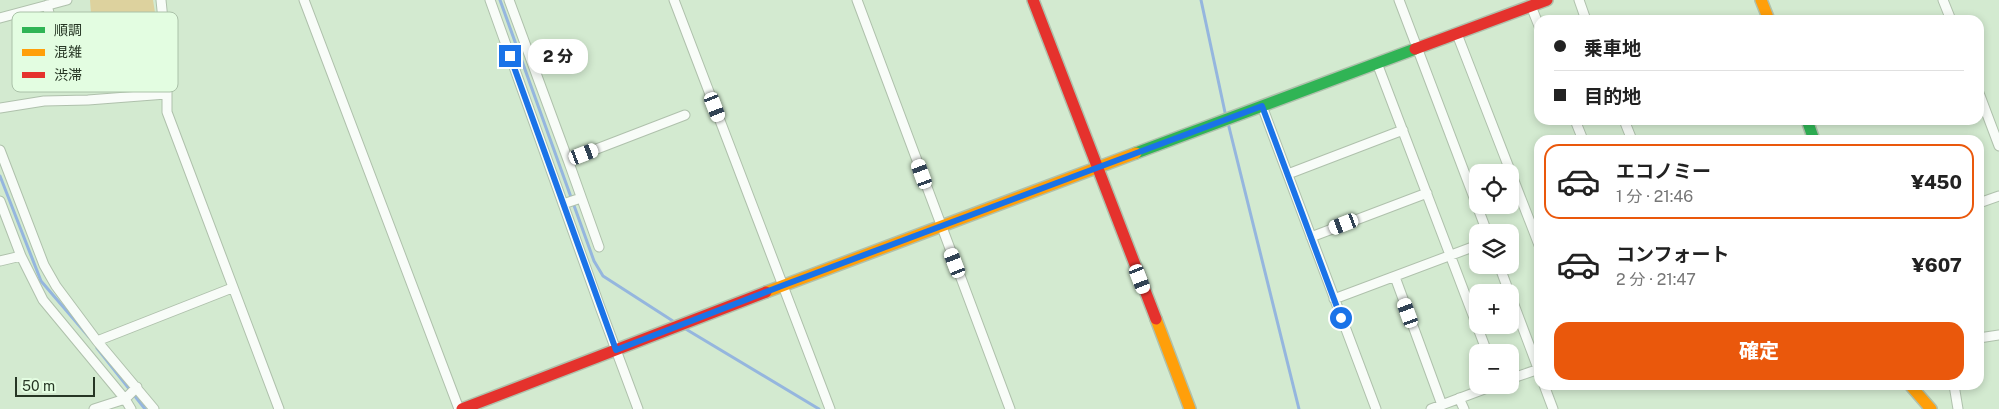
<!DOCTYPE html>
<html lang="ja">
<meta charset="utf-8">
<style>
body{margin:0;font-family:"Public Sans","Noto Sans JP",sans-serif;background:#f6f6f6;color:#222;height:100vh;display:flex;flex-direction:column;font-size:19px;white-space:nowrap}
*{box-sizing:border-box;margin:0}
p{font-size:16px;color:#767676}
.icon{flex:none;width:28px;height:28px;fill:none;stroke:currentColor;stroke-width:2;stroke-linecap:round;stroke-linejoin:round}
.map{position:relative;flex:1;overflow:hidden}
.drawer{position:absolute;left:1534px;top:135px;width:450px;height:255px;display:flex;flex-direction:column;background:#fff;border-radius:15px;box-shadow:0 2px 8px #0003}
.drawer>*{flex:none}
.guide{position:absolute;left:1534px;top:15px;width:450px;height:110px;border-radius:15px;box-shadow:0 2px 8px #0003;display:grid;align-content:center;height:110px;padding:0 20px;background:#fff}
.buttons{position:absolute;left:1469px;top:164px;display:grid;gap:10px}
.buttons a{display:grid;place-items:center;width:50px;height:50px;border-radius:10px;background:#fff;box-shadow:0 2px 8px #0003;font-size:25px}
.scale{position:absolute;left:15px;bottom:12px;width:80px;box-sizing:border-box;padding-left:5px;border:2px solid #263624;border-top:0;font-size:14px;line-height:18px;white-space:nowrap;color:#263624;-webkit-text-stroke:4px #e3fde1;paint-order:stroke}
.end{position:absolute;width:22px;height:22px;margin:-11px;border:6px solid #1a73e8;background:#fff;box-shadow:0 0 0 2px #fff}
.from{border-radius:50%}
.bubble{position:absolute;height:35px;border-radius:15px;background:#fff;box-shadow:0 2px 8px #0003;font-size:16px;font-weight:800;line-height:35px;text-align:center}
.car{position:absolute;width:15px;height:30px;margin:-15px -8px;border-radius:6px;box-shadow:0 0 4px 1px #0007;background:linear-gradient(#fff 24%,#345 0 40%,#fff 0 76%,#345 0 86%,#fff 0)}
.guide b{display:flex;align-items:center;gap:18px;height:48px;font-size:19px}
.guide b+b{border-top:1px solid #e0e0e0}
.guide i{width:12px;height:12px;background:#222}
ul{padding:9px 0 0;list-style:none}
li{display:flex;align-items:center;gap:15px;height:75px;margin:0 10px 8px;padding:0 10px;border:2px solid transparent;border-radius:15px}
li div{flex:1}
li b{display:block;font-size:19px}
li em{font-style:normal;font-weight:800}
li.on{border-color:#ea580c}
li>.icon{width:45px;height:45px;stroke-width:1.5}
.button{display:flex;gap:10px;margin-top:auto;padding:10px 20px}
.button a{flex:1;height:58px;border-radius:15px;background:#ea580c;color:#fff;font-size:20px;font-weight:800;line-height:58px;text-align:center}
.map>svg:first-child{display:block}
</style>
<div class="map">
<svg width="1999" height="409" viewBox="0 0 1999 409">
<rect width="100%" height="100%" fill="#d3ead0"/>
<path fill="#ddd29e" d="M90,0H153L162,57L160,89L125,94L123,81H104L103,56L112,54L109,26L92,27Z"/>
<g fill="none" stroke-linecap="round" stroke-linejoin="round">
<path stroke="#95b6de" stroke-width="3" d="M500,0L594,261L603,276L676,323
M1201,0L1226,117
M1228,123L1299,409
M0,176L41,281L89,337
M684,328L819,409
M97,348L145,409"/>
<defs>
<path id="street" d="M161,0L167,60V112L279,409
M304,0L459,409
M490,0L600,307L638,409
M509,0L568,160L685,115
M674,0L830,409
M857,0L1010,409
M1399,0L1487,232
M1579,0L1586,20
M1943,0L1951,20
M47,5L57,44
M1531,6L1539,26
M0,18L67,0
M1457,34L1539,245
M1377,63L1487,352
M1979,93L1999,146
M1262,106L1376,409
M0,108L44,101L88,100L166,94
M1575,120L1583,140
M1624,120L1632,140
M0,150L44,265L56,286L97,341L154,409
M568,160L599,247
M1288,174L1403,130
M0,201L21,256L0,261
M1979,203L1999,196
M563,204L581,198
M1311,237L1427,193
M21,256L43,300L125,399L131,409
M1499,265L1509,292
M1395,277L1442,405
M1510,294L1539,371
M1334,299L1478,245
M1979,338L1999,335
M97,341L232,288
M1510,379L1539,369
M1544,385L1553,409
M1954,385L1958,409
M1459,398L1464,409
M94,409L125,399L137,387
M1431,409L1495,385"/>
<path id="fast" d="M1807,120L1814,140
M1136,153L1415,49"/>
<path id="slow" d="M1761,0L1769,20
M766,292L1136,153
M1156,319L1190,409
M1910,385L1931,409"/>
<path id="jam" d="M1033,0L1156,319
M1415,49L1547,0
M462,409L766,292"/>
</defs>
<use href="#street" stroke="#afc1ac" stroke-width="11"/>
<use href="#fast" stroke="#afc1ac" stroke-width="14"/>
<use href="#slow" stroke="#afc1ac" stroke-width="14"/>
<use href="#jam" stroke="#afc1ac" stroke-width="14"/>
<use href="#street" stroke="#f8fcf8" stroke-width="9"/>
<use href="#fast" stroke="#30b455" stroke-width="11"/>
<use href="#slow" stroke="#ff9f0a" stroke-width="11"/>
<use href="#jam" stroke="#e5322d" stroke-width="11"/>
</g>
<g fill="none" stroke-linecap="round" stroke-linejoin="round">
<path stroke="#1a73e8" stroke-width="6" d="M510,56L616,350L784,285L1262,106L1341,318"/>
</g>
<rect x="12" y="12" width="166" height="80" rx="8" fill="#e3fde1" stroke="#aac1a8" stroke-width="1"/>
<rect x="22" y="27" width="23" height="6" fill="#30b455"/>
<rect x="22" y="49" width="23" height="7" fill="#ff9f0a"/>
<rect x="22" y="72" width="23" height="6" fill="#e5322d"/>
<g font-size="14" fill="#263624">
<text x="54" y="35">順調</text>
<text x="54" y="57">混雑</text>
<text x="54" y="80">渋滞</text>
</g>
</svg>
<div class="buttons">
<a><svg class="icon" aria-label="locate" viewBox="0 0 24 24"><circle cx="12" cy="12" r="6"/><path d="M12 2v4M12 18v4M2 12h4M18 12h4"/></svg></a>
<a><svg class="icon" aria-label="layers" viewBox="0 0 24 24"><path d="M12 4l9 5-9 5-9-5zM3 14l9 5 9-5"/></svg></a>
<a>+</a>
<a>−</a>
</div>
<div class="scale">50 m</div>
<i class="end from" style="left:1341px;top:318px"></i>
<i class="end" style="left:510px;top:56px"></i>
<div class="bubble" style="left:528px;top:39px;width:60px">2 分</div>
<i class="car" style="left:715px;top:107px;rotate:159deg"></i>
<i class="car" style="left:584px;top:154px;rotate:69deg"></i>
<i class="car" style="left:922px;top:174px;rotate:340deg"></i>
<i class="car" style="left:1344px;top:224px;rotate:249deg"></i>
<i class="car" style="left:955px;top:263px;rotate:339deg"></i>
<i class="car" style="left:1140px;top:279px;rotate:159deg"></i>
<i class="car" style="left:1408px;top:313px;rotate:340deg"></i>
<div class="guide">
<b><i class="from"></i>乗車地</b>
<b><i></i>目的地</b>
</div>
<section class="drawer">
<ul>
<li class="on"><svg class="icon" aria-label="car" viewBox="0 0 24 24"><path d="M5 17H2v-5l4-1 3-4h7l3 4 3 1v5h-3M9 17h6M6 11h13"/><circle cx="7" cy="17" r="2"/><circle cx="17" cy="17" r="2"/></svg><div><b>エコノミー</b><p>1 分 · 21:46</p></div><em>¥450</em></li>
<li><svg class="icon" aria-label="car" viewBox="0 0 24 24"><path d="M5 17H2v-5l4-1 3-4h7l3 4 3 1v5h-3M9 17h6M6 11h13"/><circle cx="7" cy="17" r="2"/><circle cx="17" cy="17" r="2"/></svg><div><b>コンフォート</b><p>2 分 · 21:47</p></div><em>¥607</em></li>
</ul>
<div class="button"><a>確定</a></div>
</section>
</div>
